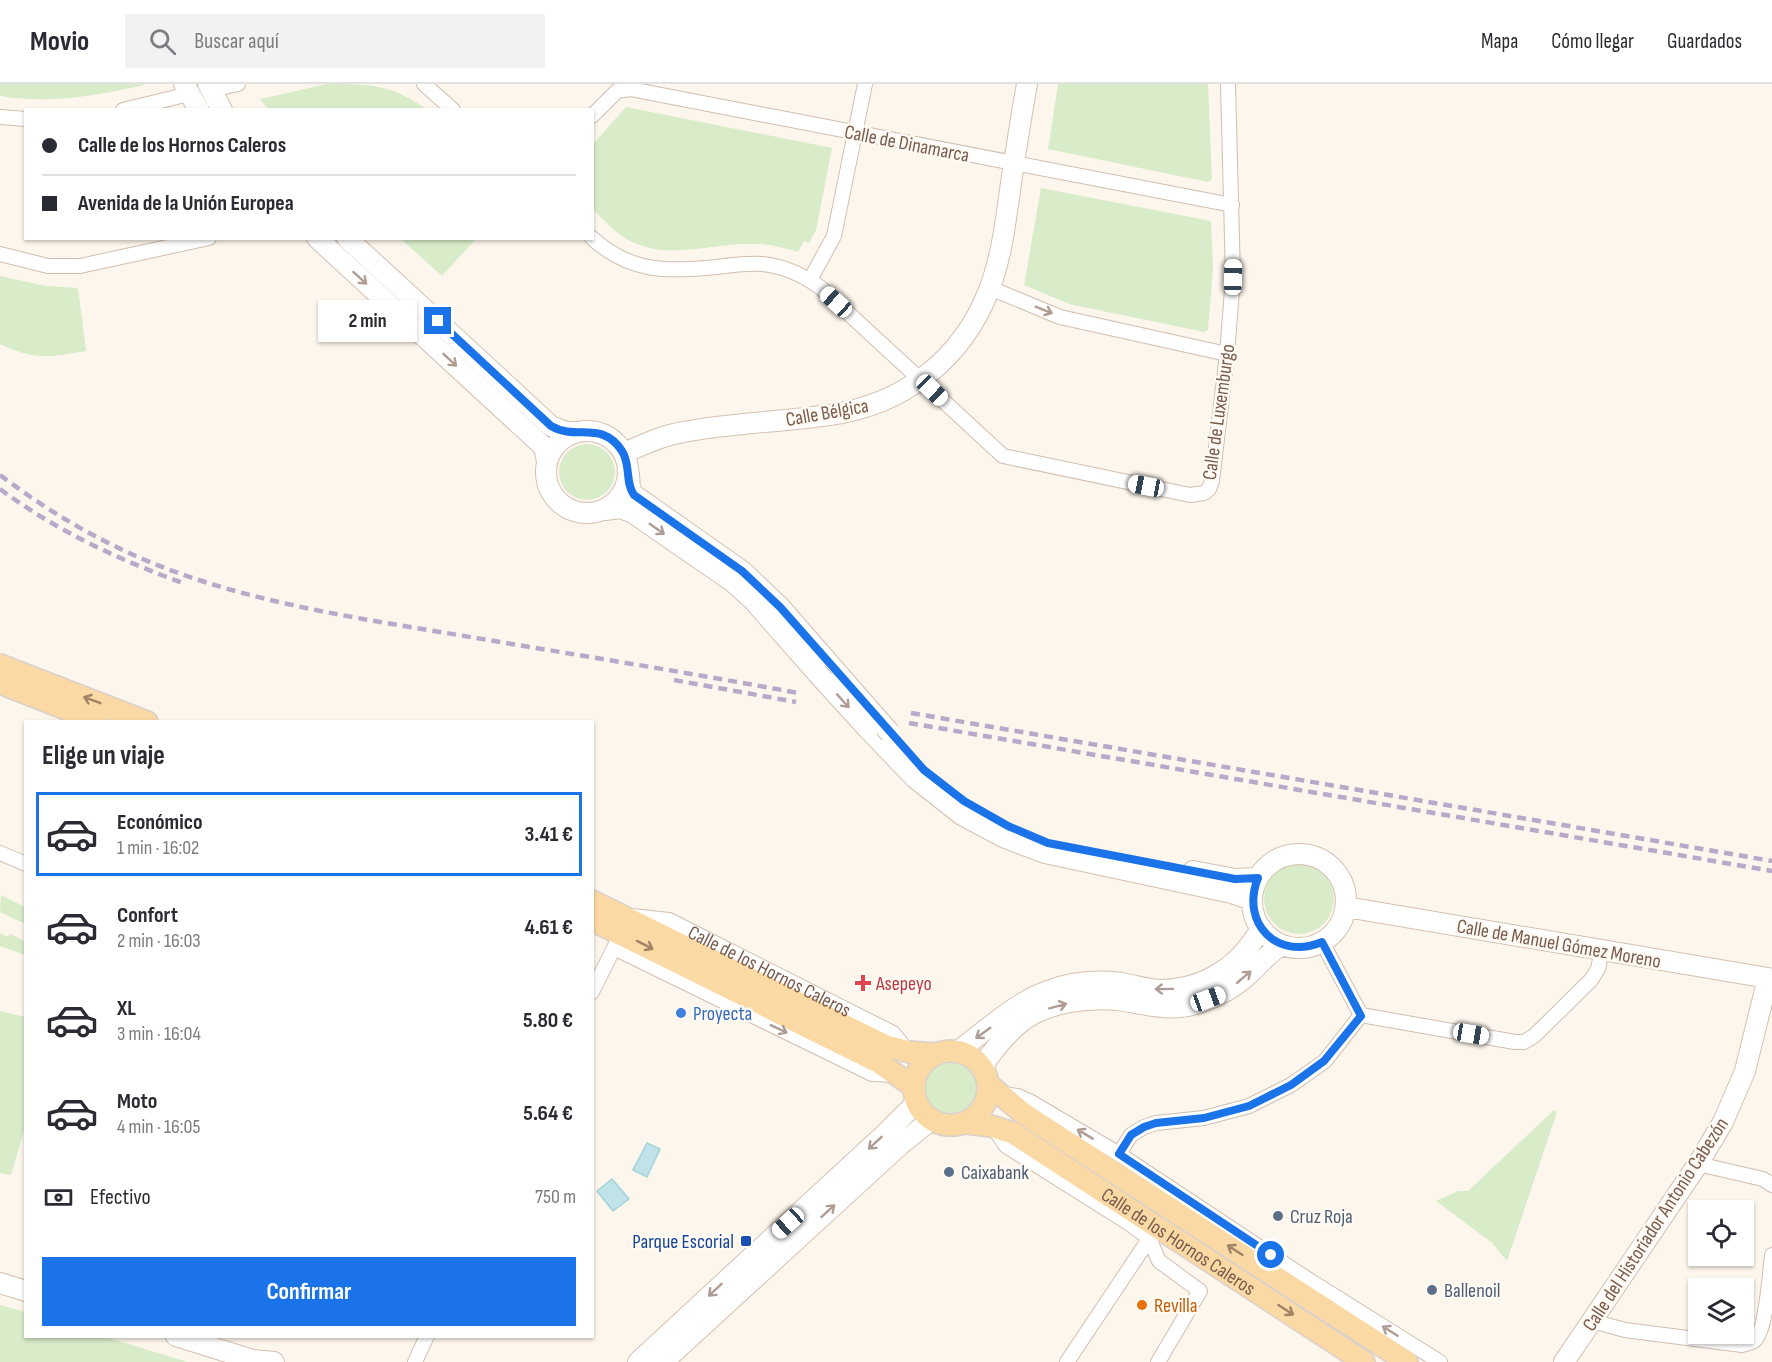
<!DOCTYPE html>
<html lang="es">
<meta charset="utf-8">
<style>
body{margin:0;font-family:"Sofia Sans Condensed",sans-serif;background:#f2f2f3;color:#2b2b33;height:100vh;display:flex;flex-direction:column;font-size:22px;white-space:nowrap}
*{box-sizing:border-box;margin:0}
p{font-size:20px;color:#7c7c81}
.icon{flex:none;width:33px;height:33px;fill:none;stroke:currentColor;stroke-width:2;stroke-linecap:round;stroke-linejoin:round}
.map{position:relative;flex:1;overflow:hidden}
.details{position:absolute;left:24px;top:636px;width:570px;height:618px;display:flex;flex-direction:column;background:#fff;border-radius:0px;box-shadow:0 2px 4px #0004}
.details>*{flex:none}
.hud{position:absolute;left:24px;top:24px;width:570px;height:132px;border-radius:0px;box-shadow:0 2px 4px #0004;display:grid;align-content:center;height:132px;padding:0 18px;background:#fff}
.tools{position:absolute;left:1688px;top:1116px;display:grid;gap:12px}
.tools a{display:grid;place-items:center;width:66px;height:66px;border-radius:0px;background:#fff;box-shadow:0 2px 4px #0004;font-size:30px}
.end{position:absolute;width:27px;height:27px;margin:-14px;border:8px solid #1a73e8;background:#fff;box-shadow:0 0 0 3px #fff}
.from{border-radius:50%}
.bubble{position:absolute;height:42px;border-radius:0px;background:#fff;box-shadow:0 2px 4px #0004;font-size:20px;font-weight:700;line-height:42px;text-align:center}
.car{position:absolute;width:18px;height:36px;margin:-18px -9px;border-radius:8px;box-shadow:0 0 4px 2px #0007;background:linear-gradient(#fff 24%,#345 0 40%,#fff 0 76%,#345 0 86%,#fff 0)}
.hud b{display:flex;align-items:center;gap:21px;height:57px;font-size:22px}
.hud b+b{border-top:2px solid #e1e1e2}
.hud i{width:15px;height:15px;background:#2b2b33}
ul{padding:0;list-style:none}
li{display:flex;align-items:center;gap:18px;height:84px;margin:0 12px 9px;padding:0 6px;border:3px solid transparent;border-radius:0px}
li div{flex:1}
li b{display:block;font-size:22px}
li em{font-style:normal;font-weight:700}
li.on{border-color:#1a73e8}
li>.icon{width:54px;height:54px;stroke-width:1.5}
h2{padding:0 18px;font-size:27px;line-height:72px}
.pay{display:flex;align-items:center;gap:15px;height:66px;padding:0 18px;font-size:22px}
.pay p{margin-inline-start:auto}
.button{display:flex;gap:12px;margin-top:auto;padding:12px 18px}
.button a{flex:1;height:69px;border-radius:0px;background:#1a73e8;color:#fff;font-size:24px;font-weight:700;line-height:69px;text-align:center}
header{display:flex;align-items:center;gap:36px;box-sizing:border-box;height:84px;padding:0 30px;background:#fff;border-bottom:2px solid #e1e1e2}
header strong{font-size:28px}
nav{display:flex;gap:33px;margin-inline-start:auto;font-size:21px}
.search{width:420px;height:54px;background:#f2f2f3;display:flex;align-items:center;gap:15px;box-sizing:border-box;padding:0 21px;border-radius:0px;color:#7c7c81;font-size:22px}
.map>svg:first-child{display:block}
</style>
<header>
<strong>Movio</strong>
<div class="search"><svg class="icon" aria-label="search" viewBox="0 0 24 24"><circle cx="10" cy="10" r="6"/><path d="M15 15l6 6"/></svg>Buscar aquí</div>
<nav><a>Mapa</a><a>Cómo llegar</a><a>Guardados</a></nav>
</header>
<div class="map">
<svg width="1772" height="1278" viewBox="0 0 1772 1278">
<rect width="100%" height="100%" fill="#fdf6ec"/>
<path fill="#d8ecc9" d="M0,0H144V1C96,12 49,20 0,12Z
M327,0C372,0 390,0 426,25H268L260,15Z
M1058,0H1208L1212,95L1208,98L1048,65Z
M626,23L832,64L816,146L809,159L804,157L798,168C785,164 771,160 757,160C714,158 670,178 628,156C615,148 604,136 593,126V60Z
M1041,104L1211,137L1213,185L1208,246L1204,248L1069,220L1024,201Z
M401,155H476L442,192Z
M0,192L46,202L78,204L86,267C49,273 35,277 0,260Z
M559 388a28 28 0 1 1 56 0a28 28 0 1 1-56 0Z
M1264 815a35 35 0 1 1 70 0a35 35 0 1 1-70 0Z
M1,811L25,823V840L0,828Z
M0,849L8,853L10,850L25,857V871L0,862Z
M0,927L25,933V1044L11,1091L0,1089Z
M925 1005a27 27 0 1 1 54 0a27 27 0 1 1-54 0Z
M1554,1026L1557,1028L1507,1177L1492,1159L1436,1117L1458,1107H1468Z
M0,1221L25,1228L26,1252L105,1253L188,1278H0Z"/>
<path fill="#bfe3e8" stroke="#a5d3da" stroke-width="1.5" d="M647,1059L660,1065L647,1093L633,1086Z
M612,1095L629,1115L613,1127L597,1107Z"/>
<g fill="none" stroke-linecap="round" stroke-linejoin="round">
<defs>
<g id="street">
<path d="M424,0L453,26"/>
<path d="M211,6L238,0"/>
<path d="M123,26L189,10"/>
<path d="M592,32L617,7L630,5L1232,121"/>
<path d="M0,33L26,35"/>
<path d="M592,154C630,189 668,188 717,183C732,181 747,179 762,180C784,182 803,191 821,204L1003,372L1190,411L1204,409L1209,405L1212,397L1227,270L1233,193L1228,0"/>
<path d="M0,170L48,182H80L209,154"/>
<path d="M810,196L834,152L865,0"/>
<path d="M990,204L1060,233L1227,270"/>
<path d="M0,769L26,780"/>
<path id="s1" d="M632,832L669,836L893,949L908,967"/>
<path d="M1322,858L1361,931L1515,958H1524L1534,952L1591,896L1598,885L1602,866"/>
<path d="M614,864L872,990L894,991"/>
<path d="M592,908L618,856"/>
<path d="M1003,1010L1018,1012L1031,1018L1119,1070L1309,1196L1440,1278"/>
<path d="M993,1043L1006,1062L1130,1140L1149,1154L1159,1177L1200,1207L1158,1278"/>
<path d="M1119,1070L1131,1051L1144,1043L1156,1039L1204,1034L1249,1022L1291,1001L1325,977L1361,931"/>
<path d="M1698,1080L1763,1095L1772,1101"/>
<path d="M1592,1237L1625,1246L1742,1261C1746,1260 1752,1259 1755,1256C1766,1247 1770,1188 1772,1171"/>
<path d="M415,1278L427,1252"/>
<path d="M1067,1278L1153,1149"/>
</g>
<path id="secondary" d="M184,0L199,26
M208,0L222,26
M317,154L544,363L547,377
M347,154L551,342L566,348H576
M546 388a41 41 0 1 1 82 0a41 41 0 1 1-82 0Z
M624,369C643,361 663,351 684,348C731,339 781,338 829,331C903,321 962,276 989,206C1002,172 1006,135 1011,99C1016,66 1021,33 1027,0
M629,390L630,406L634,411L742,487L780,523L841,593
M605,426L621,424L633,429L733,498L753,516L817,589
M868,645L915,694L962,731L1003,753L1045,769L1232,809L1252,816
M1252 817a47 47 0 1 1 94 0a47 47 0 1 1-94 0Z
M1193,787L1235,795L1258,794
M1346,823L1768,894L1745,987L1723,1038L1698,1080L1564,1278
M957,968C985,947 1016,918 1048,907C1071,898 1097,896 1121,899C1134,901 1148,906 1161,906C1205,905 1240,882 1261,844
M982,983C994,965 1007,948 1025,935C1050,918 1089,913 1118,916C1144,920 1170,928 1196,920C1215,914 1233,905 1248,891C1260,880 1268,869 1282,861
M0,1199L26,1207
M176,1252L253,1276L274,1278
M638,1278L887,1048L917,1018
M663,1278L900,1061L931,1036"/>
<g id="primary">
<path d="M0,581L147,638"/>
<path d="M0,599L99,638"/>
<path d="M592,817L886,962L909,968L936,970"/>
<path d="M592,836L878,978L914,1003"/>
<circle cx="951" cy="1004" r="37"/>
<path d="M988,1000L1024,1030L1407,1278"/>
<path id="s2" d="M966,1039L991,1042L1013,1049L1364,1278"/>
</g>
</defs>
<use href="#street" stroke="#d1beb0" stroke-width="16"/>
<use href="#secondary" stroke="#d6c0b0" stroke-width="22"/>
<use href="#primary" stroke="#dad1cd" stroke-width="24"/>
<use href="#street" stroke="#fff" stroke-width="14"/>
<use href="#secondary" stroke="#fff" stroke-width="20"/>
<use href="#primary" stroke="#fbd9a5" stroke-width="21"/>
<path stroke="#b9a8c9" stroke-width="4.5" stroke-dasharray="9 6" stroke-linecap="butt" d="M0,391C45,425 93,454 145,476C249,520 365,535 476,554C583,572 691,589 798,609
M0,405C55,446 119,476 183,499
M674,596L796,618
M911,629L1772,777
M909,639L1772,787"/>
<defs>
<path id="secondary-bridge" d="M817,589L868,645
M841,593L890,649"/>
</defs>
<use href="#secondary-bridge" stroke="#d6c0b0" stroke-width="22" stroke-linecap="butt"/>
<use href="#secondary-bridge" stroke="#fff" stroke-width="20"/>
</g>
<defs><path id="oneway-shaft" d="M-6 0H5M1.5-3L5.5 0L1.5 3" fill="none" stroke-width="1.6" stroke-linecap="round" stroke-linejoin="round" transform="scale(1.5)"/></defs>
<g stroke="#af9d94">
<use href="#oneway-shaft" transform="translate(360 194) rotate(42)"/>
<use href="#oneway-shaft" transform="translate(1044 226) rotate(22)"/>
<use href="#oneway-shaft" transform="translate(450 276) rotate(43)"/>
<use href="#oneway-shaft" transform="translate(657 445) rotate(35)"/>
<use href="#oneway-shaft" transform="translate(843 617) rotate(48)"/>
<use href="#oneway-shaft" transform="translate(1244 893) rotate(-40)"/>
<use href="#oneway-shaft" transform="translate(1164 905) rotate(179)"/>
<use href="#oneway-shaft" transform="translate(1058 922) rotate(-15)"/>
<use href="#oneway-shaft" transform="translate(779 945) rotate(26)"/>
<use href="#oneway-shaft" transform="translate(983 949) rotate(144)"/>
<use href="#oneway-shaft" transform="translate(1085 1050) rotate(-149)"/>
<use href="#oneway-shaft" transform="translate(875 1059) rotate(137)"/>
<use href="#oneway-shaft" transform="translate(828 1127) rotate(-42)"/>
<use href="#oneway-shaft" transform="translate(715 1206) rotate(137)"/>
<use href="#oneway-shaft" transform="translate(1390 1247) rotate(-148)"/>
</g>
<g stroke="#a18267">
<use href="#oneway-shaft" transform="translate(92 616) rotate(-159)"/>
<use href="#oneway-shaft" transform="translate(645 861) rotate(27)"/>
<use href="#oneway-shaft" transform="translate(1235 1166) rotate(-147)"/>
<use href="#oneway-shaft" transform="translate(1286 1226) rotate(33)"/>
</g>
<g fill="none" stroke-linecap="round" stroke-linejoin="round">
<path stroke="#1a73e8" stroke-width="8" d="M438,237L551,342C577,357 602,336 622,367C631,381 625,399 634,411L742,487L780,523L924,686L964,717L1008,742L1048,759L1235,795L1258,794C1240,839 1277,877 1322,858L1361,932L1324,977L1291,1001L1249,1022L1204,1034L1156,1039L1144,1043L1131,1051L1119,1070L1271,1171"/>
</g>
<path fill="#e0444e" stroke="#fffaf3" stroke-width="2" d="M860 890h6v6h6v6h-6v6h-6v-6h-6v-6h6z"/>
<circle fill="#3f7fe0" stroke="#fffaf3" stroke-width="2" cx="681" cy="929" r="6"/>
<g fill="#5c6f8a" stroke="#fffaf3" stroke-width="2">
<circle cx="949" cy="1088" r="6"/>
<circle cx="1278" cy="1132" r="6"/>
<circle cx="1432" cy="1206" r="6"/>
</g>
<rect fill="#1a4fb4" stroke="#fffaf3" stroke-width="2" x="740" y="1151" width="12" height="12" rx="3"/>
<circle fill="#e8710a" stroke="#fffaf3" stroke-width="2" cx="1142" cy="1221" r="6"/>
<g text-anchor="middle" stroke-width="5" stroke-linejoin="round" paint-order="stroke">
<g font-size="20" fill="#7a5c4d" stroke="#fffaf3">
<text transform="translate(907 59) rotate(11)" y="7">Calle de Dinamarca</text>
<text transform="translate(827 328) rotate(-10)" y="7">Calle Bélgica</text>
<text transform="translate(1218 328) rotate(-82)" y="7">Calle de Luxemburgo</text>
<text transform="translate(1559 859) rotate(10)" y="7">Calle de Manuel Gómez Moreno</text>
<text dy="7" stroke="none"><textPath href="#s1" startOffset="150">Calle de los Hornos Caleros</textPath></text>
<text transform="translate(1655 1140) rotate(-57)" y="7">Calle del Historiador Antonio Cabezón</text>
<text dy="7" stroke="none"><textPath href="#s2" startOffset="246">Calle de los Hornos Caleros</textPath></text>
</g>
<g font-size="20" fill="#be3a42" stroke="#fffaf3" text-anchor="start">
<text x="876" y="906">Asepeyo</text>
</g>
<g font-size="20" fill="#366cbe" stroke="#fffaf3" text-anchor="start">
<text x="693" y="936">Proyecta</text>
</g>
<g font-size="20" fill="#4e5e75" stroke="#fffaf3" text-anchor="start">
<text x="961" y="1095">Caixabank</text>
<text x="1290" y="1139">Cruz Roja</text>
<text x="1444" y="1213">Ballenoil</text>
</g>
<g font-size="20" fill="#164399" stroke="#fffaf3" text-anchor="end">
<text x="734" y="1164">Parque Escorial</text>
</g>
<g font-size="20" fill="#c56008" stroke="#fffaf3" text-anchor="start">
<text x="1154" y="1228">Revilla</text>
</g>
</g>
</svg>
<div class="tools">
<a><svg class="icon" aria-label="locate" viewBox="0 0 24 24"><circle cx="12" cy="12" r="6"/><path d="M12 2v4M12 18v4M2 12h4M18 12h4"/></svg></a>
<a><svg class="icon" aria-label="layers" viewBox="0 0 24 24"><path d="M12 4l9 5-9 5-9-5zM3 14l9 5 9-5"/></svg></a>
</div>
<i class="end from" style="left:1271px;top:1171px"></i>
<i class="end" style="left:438px;top:237px"></i>
<div class="bubble" style="left:318px;top:216px;width:99px">2 min</div>
<i class="car" style="left:1233px;top:193px;rotate:1deg"></i>
<i class="car" style="left:836px;top:218px;rotate:312deg"></i>
<i class="car" style="left:932px;top:306px;rotate:134deg"></i>
<i class="car" style="left:1146px;top:402px;rotate:281deg"></i>
<i class="car" style="left:1208px;top:915px;rotate:70deg"></i>
<i class="car" style="left:1471px;top:950px;rotate:100deg"></i>
<i class="car" style="left:788px;top:1139px;rotate:228deg"></i>
<div class="hud">
<b><i class="from"></i>Calle de los Hornos Caleros</b>
<b><i></i>Avenida de la Unión Europea</b>
</div>
<section class="details">
<h2>Elige un viaje</h2>
<ul>
<li class="on"><svg class="icon" aria-label="car" viewBox="0 0 24 24"><path d="M5 17H2v-5l4-1 3-4h7l3 4 3 1v5h-3M9 17h6M6 11h13"/><circle cx="7" cy="17" r="2"/><circle cx="17" cy="17" r="2"/></svg><div><b>Económico</b><p>1 min · 16:02</p></div><em>3.41 €</em></li>
<li><svg class="icon" aria-label="car" viewBox="0 0 24 24"><path d="M5 17H2v-5l4-1 3-4h7l3 4 3 1v5h-3M9 17h6M6 11h13"/><circle cx="7" cy="17" r="2"/><circle cx="17" cy="17" r="2"/></svg><div><b>Confort</b><p>2 min · 16:03</p></div><em>4.61 €</em></li>
<li><svg class="icon" aria-label="car" viewBox="0 0 24 24"><path d="M5 17H2v-5l4-1 3-4h7l3 4 3 1v5h-3M9 17h6M6 11h13"/><circle cx="7" cy="17" r="2"/><circle cx="17" cy="17" r="2"/></svg><div><b>XL</b><p>3 min · 16:04</p></div><em>5.80 €</em></li>
<li><svg class="icon" aria-label="car" viewBox="0 0 24 24"><path d="M5 17H2v-5l4-1 3-4h7l3 4 3 1v5h-3M9 17h6M6 11h13"/><circle cx="7" cy="17" r="2"/><circle cx="17" cy="17" r="2"/></svg><div><b>Moto</b><p>4 min · 16:05</p></div><em>5.64 €</em></li>
</ul>
<div class="pay"><svg class="icon" aria-label="cash" viewBox="0 0 24 24"><path d="M3 7h18v10H3z"/><circle cx="12" cy="12" r="2"/></svg>Efectivo<p>750 m</p></div>
<div class="button"><a>Confirmar</a></div>
</section>
</div>
